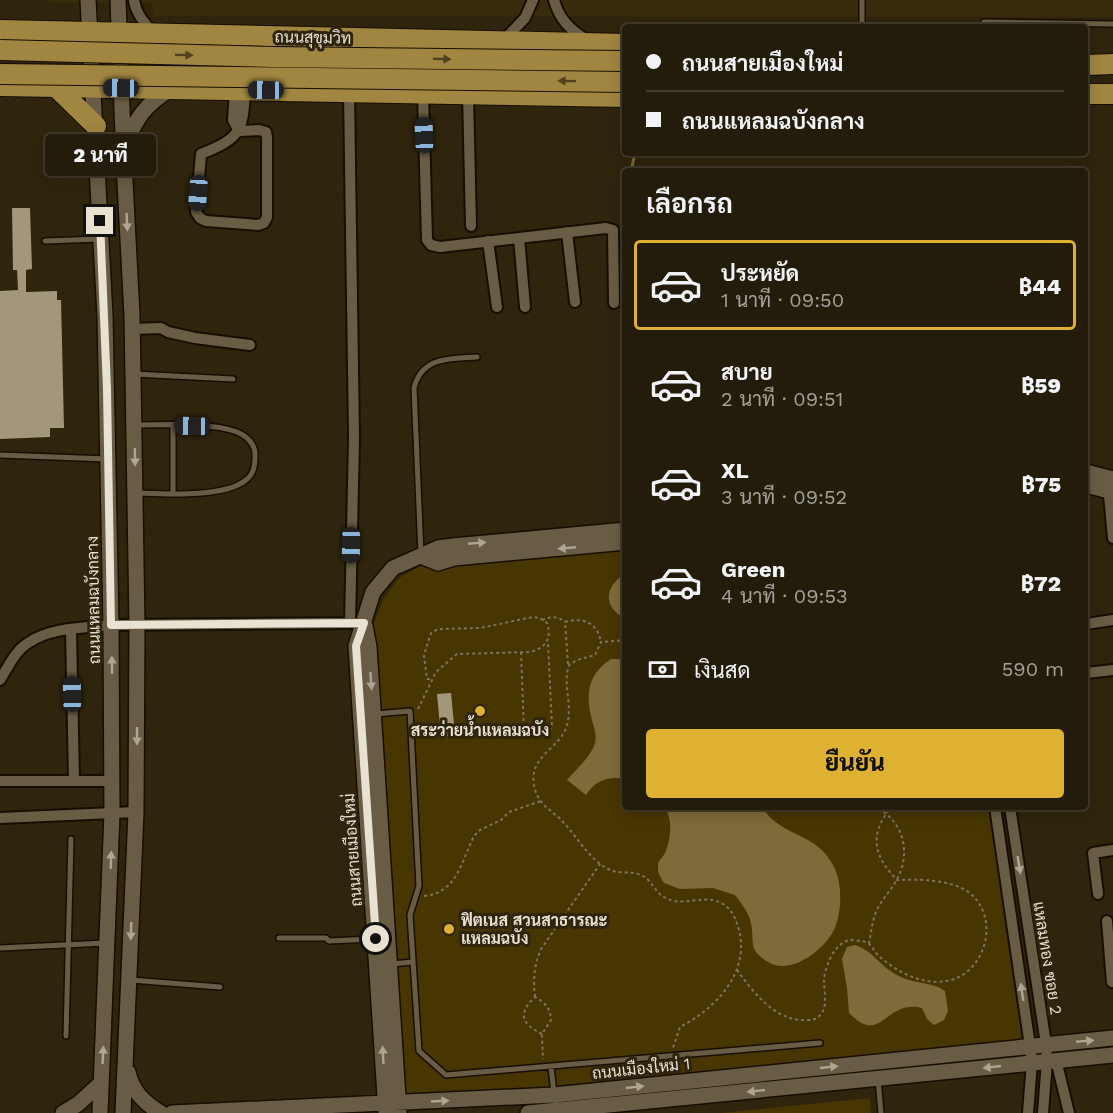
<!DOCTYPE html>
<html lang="th">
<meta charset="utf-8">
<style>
body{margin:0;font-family:"Work Sans",Sarabun,sans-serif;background:#2b2513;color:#f1f3f6;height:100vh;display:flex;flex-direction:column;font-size:22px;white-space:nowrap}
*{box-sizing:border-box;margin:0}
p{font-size:20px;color:#a3a19c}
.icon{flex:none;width:33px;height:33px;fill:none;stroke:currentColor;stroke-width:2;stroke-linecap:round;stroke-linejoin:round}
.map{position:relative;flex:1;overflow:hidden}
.side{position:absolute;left:622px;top:168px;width:466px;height:642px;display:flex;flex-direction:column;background:#231c0a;border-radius:6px;box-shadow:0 3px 15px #0003,0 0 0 2px #403a2b}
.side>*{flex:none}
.banner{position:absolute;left:622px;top:24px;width:466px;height:132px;border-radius:6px;box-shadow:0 3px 15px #0003,0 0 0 2px #403a2b;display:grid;align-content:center;height:132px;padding:0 24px;background:#231c0a}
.end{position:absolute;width:27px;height:27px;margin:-14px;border:8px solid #e8e2d3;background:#111;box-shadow:0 0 0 3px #111}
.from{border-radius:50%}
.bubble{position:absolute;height:42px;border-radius:6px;background:#231c0a;box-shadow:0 3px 15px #0003,0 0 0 2px #403a2b;font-size:20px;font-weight:800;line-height:42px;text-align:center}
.car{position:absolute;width:18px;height:36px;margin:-18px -9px;border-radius:8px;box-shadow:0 0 4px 2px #0007;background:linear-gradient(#222 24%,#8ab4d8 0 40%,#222 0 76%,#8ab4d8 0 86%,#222 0)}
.banner b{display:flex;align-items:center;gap:21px;height:57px;font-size:22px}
.banner b+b{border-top:2px solid #403a2b}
.banner i{width:15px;height:15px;background:#f1f3f6}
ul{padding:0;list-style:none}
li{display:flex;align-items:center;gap:18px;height:90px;margin:0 12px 9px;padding:0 12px;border:3px solid transparent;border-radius:6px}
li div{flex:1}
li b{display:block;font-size:22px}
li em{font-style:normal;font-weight:800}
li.active{border-color:#deb133}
li>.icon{width:54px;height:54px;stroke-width:1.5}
h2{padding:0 24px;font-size:27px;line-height:72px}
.pay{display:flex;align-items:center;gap:15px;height:66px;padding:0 24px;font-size:22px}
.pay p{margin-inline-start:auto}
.action{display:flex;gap:12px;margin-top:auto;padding:12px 24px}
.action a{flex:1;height:69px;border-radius:6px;background:#deb133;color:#111;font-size:24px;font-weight:800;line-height:69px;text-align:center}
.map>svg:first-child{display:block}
</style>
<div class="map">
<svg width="1113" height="1113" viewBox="0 0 1113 1113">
<rect width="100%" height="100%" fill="#2f250d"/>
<path fill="#382c0c" d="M49,0H1113V17L153,16L152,3L49,2Z"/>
<path fill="#483600" d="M625,548L626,807H994L1030,1046L398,1103L396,954L373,626L383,599L399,578L424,564L459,563Z
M870,1098L871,1113H721Z"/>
<path fill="#7f6b3a" d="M625,574V618C602,607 605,586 625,574Z
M611,659H625V779C608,776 596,780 586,795L567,780C576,769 591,757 595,743C597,734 594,728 592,720C585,694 588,674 611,659Z
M665,807H762C781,838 818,832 834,867C842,883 842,908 836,925C829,947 791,977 768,962C747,949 755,943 751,923C749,913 741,903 735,895L713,888L680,889L664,883C661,878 657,872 658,865C658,861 663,857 665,853C671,839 673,821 665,807Z
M855,945C872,950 881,967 897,975C912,984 931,981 945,991L948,1011L944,1020L934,1025L927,1019L922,1008C884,999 882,1047 849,1013L847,988L842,959L847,947Z"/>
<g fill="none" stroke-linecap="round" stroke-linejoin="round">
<path stroke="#7f6b3a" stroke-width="3" d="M631,171L635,153
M626,369L623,422L626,438"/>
</g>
<path fill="#a2977b" d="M12,208H30L32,269L26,270V292L57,291V300H61L64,428H50V437L0,439V291L18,290L17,270H13Z
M451,693L455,735L441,737L437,694Z"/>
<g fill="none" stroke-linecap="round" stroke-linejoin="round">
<defs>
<path id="lane" d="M862,0V27
M984,22L1113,24
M45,241L99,239
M134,374L233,379
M136,425C164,425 212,422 237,432C247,436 256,445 255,456C255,465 254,474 246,480C224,498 165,494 137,493
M173,426V494
M0,455L108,459
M421,554L414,388C422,356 450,359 477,357
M375,714L410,711L419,886L410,915L419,1051L446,1075L820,1043
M279,938H326L329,941L372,939
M0,948L106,943
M391,964L413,962
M131,980L220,987
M66,1036L71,839
M551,1067L556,1110
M878,1079L881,1113"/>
<path id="street" d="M134,0C136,14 144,22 153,33
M554,0C559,19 570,30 587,40
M504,40L525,18L533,0
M235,90L233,120L239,131
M349,92L354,438L350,623
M423,93L427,240L431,245L440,247L606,228L613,230L614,303
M468,94L471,226
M239,131L259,130L266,132L267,137V217L264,223L258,225L206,221L200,218L196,212L201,154C241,138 243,131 245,90
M567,232L575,302
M519,238L525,307
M488,241L497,307
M132,329L161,328L168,332L195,338L250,345
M1108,484L1113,538
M1086,624L1113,620
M71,629L74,781
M1086,673L1113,670
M0,680C8,667 15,651 28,643C51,627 85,628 111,625L355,623
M0,781H113
M995,807L1030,1046L1032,1062L1028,1113
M1010,807L1046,1044L1047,1061L1043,1113
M0,818L136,812
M1098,894L1093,853L1113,850
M1107,921L1112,982
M1056,1060L1069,1113"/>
<path id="secondary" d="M88,0L105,316L111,625L112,813L100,1113
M118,0L124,163L132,315L137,625L136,812L123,1113
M124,145C138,117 144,105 171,89
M1086,472L1113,479
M1086,485L1113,492
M421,556L438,563L454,558L626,542
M365,626L369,647L399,1113
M128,1072C132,1091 144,1103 161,1113
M386,1112L356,646L373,592L393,568L438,548L453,546L626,530
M63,1113L78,1104L101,1083
M172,1113L554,1095L1113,1038
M528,1113L1113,1055"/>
<path id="highway" d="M0,30L626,44
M1086,65L1113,64
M0,86L626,97
M56,87L96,126
M1086,94H1113"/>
</defs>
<use href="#lane" stroke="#170e00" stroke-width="8"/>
<use href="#street" stroke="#170e00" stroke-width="14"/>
<use href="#secondary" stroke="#170e00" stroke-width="18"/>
<use href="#highway" stroke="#170e00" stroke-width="22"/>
<path stroke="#7c7460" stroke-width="2" stroke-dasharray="3 3" stroke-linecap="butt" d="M542,620C552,616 557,616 565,622
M626,640L601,642L595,655L577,660L569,665C562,686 574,707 566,728C558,750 526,757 535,789C536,794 540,801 544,805C550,811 558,816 564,823C578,838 589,859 608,869C619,875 632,870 643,876C655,883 655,897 674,901C691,904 707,894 723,904C733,910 736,920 739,930C750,973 715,1009 680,1027L673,1048
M521,652L524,730L528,734L539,737L549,732L552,727L548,643
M568,664L565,622C583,617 597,622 601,642
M418,709L436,672L457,654L531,652C546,647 552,639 547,623L540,618L533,617L480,628L438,629L431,633L424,655L427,679H431
M424,896C457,893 461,862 474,836L480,830L501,820L509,812L541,801
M869,944C871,933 872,922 876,912C881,900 890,892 896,881C912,854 904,819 874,807
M737,970C754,993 776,1023 809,1020C815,1020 820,1017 823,1011C827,1002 824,989 824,979C826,965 834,943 850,940C855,940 864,941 868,943C873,947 875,953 880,957C898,973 926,987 951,980C986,970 999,920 972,895C955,879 918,879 897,880C873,855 869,835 891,807
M535,997C533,979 534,966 541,949L600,864
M542,1034C522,1024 517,1014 535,997C546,1003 550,1008 551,1020L542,1034L543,1059"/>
<use href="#lane" stroke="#685d44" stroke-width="5"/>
<use href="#street" stroke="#685d44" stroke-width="10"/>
<use href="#secondary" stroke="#685d44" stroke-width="15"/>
<use href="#highway" stroke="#a18641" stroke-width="20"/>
<defs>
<path id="highway-bridge" d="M0,50L272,57L626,61
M0,74L626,82"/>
</defs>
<use href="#highway-bridge" stroke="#170e00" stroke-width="22" stroke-linecap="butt"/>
<use href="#highway-bridge" stroke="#a18641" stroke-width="20"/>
</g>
<defs><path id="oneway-solid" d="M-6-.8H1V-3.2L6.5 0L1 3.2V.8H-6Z" transform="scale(1.5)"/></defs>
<g fill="#51421d">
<use href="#oneway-solid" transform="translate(184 55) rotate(1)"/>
<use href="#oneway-solid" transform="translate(442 59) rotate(1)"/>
<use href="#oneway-solid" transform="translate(567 81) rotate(-179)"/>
</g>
<g fill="#aea693">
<use href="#oneway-solid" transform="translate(127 222) rotate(87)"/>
<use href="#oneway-solid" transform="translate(135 457) rotate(89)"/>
<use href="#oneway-solid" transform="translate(477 543) rotate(-5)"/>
<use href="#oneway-solid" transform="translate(567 548) rotate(175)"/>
<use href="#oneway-solid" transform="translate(112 665) rotate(-91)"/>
<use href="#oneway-solid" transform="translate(371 681) rotate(86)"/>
<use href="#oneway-solid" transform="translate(137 736) rotate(90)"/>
<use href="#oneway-solid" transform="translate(111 860) rotate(-88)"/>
<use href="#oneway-solid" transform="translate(1019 865) rotate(81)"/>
<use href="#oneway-solid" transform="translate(131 931) rotate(92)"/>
<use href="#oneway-solid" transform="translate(1022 992) rotate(-98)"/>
<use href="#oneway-solid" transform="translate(1085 1041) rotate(-5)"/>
<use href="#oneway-solid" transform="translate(103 1055) rotate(-87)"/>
<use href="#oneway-solid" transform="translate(383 1055) rotate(-93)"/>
<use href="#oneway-solid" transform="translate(829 1067) rotate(-6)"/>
<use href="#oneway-solid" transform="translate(992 1067) rotate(174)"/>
<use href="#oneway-solid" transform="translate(635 1087) rotate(-6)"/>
<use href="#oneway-solid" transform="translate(756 1091) rotate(174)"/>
<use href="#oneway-solid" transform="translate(440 1101) rotate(-3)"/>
</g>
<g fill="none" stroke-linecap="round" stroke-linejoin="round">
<path stroke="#e8e2d3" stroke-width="8" d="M100,221L107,389L111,625L364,623L356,646L376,939"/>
</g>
<g fill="#deb133" stroke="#2f250d" stroke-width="2">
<circle cx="480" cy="711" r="6"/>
<circle cx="449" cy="929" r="6"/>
</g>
<g text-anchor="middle" stroke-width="6" stroke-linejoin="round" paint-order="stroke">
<g font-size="16" fill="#e8e2d3" stroke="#2f250d">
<text transform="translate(313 37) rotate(1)" y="6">ถนนสุขุมวิท</text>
<text transform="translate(93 600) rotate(-91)" y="6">ถนนแหลมฉบังกลาง</text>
<text transform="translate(352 850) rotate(-94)" y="6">ถนนสายเมืองใหม่</text>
<text transform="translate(1048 958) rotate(81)" y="6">แหลมทอง ซอย 2</text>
<text transform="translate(641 1068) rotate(-6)" y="6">ถนนเมืองใหม่ 1</text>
</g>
<g font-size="16" font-weight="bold" fill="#e8e2d3" stroke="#2f250d">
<text x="480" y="736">สระว่ายน้ำแหลมฉบัง</text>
<text x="461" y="926" text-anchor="start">ฟิตเนส สวนสาธารณะ<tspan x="461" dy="18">แหลมฉบัง</tspan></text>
</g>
</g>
</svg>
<i class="end from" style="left:376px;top:939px"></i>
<i class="end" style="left:100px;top:221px"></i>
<div class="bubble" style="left:45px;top:134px;width:111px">2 นาที</div>
<i class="car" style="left:121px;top:88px;rotate:271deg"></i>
<i class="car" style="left:266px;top:90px;rotate:271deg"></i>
<i class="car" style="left:424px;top:135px;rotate:358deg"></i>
<i class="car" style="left:198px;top:193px;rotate:184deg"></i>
<i class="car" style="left:192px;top:426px;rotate:271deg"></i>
<i class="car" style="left:351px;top:545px;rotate:181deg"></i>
<i class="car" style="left:72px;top:694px;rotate:359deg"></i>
<div class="banner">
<b><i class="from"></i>ถนนสายเมืองใหม่</b>
<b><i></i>ถนนแหลมฉบังกลาง</b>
</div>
<section class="side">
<h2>เลือกรถ</h2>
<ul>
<li class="active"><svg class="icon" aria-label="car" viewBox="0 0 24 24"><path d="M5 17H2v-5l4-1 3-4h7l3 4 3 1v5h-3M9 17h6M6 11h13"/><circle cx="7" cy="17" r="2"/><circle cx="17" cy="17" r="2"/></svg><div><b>ประหยัด</b><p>1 นาที · 09:50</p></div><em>฿44</em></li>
<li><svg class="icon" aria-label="car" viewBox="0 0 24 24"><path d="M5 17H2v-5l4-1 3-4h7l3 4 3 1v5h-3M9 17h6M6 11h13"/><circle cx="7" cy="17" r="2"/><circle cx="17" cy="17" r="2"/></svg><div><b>สบาย</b><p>2 นาที · 09:51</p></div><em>฿59</em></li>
<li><svg class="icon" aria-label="car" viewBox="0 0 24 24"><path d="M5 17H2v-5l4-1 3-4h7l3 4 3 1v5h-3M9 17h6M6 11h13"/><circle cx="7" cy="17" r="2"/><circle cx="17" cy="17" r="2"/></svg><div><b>XL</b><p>3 นาที · 09:52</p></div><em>฿75</em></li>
<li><svg class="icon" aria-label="car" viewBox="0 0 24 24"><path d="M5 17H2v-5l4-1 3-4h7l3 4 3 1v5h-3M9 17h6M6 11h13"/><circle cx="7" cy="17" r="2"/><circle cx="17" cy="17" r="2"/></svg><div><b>Green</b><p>4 นาที · 09:53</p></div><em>฿72</em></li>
</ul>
<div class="pay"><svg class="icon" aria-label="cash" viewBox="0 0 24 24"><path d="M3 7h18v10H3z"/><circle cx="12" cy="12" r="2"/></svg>เงินสด<p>590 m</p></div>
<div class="action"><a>ยืนยัน</a></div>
</section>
</div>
